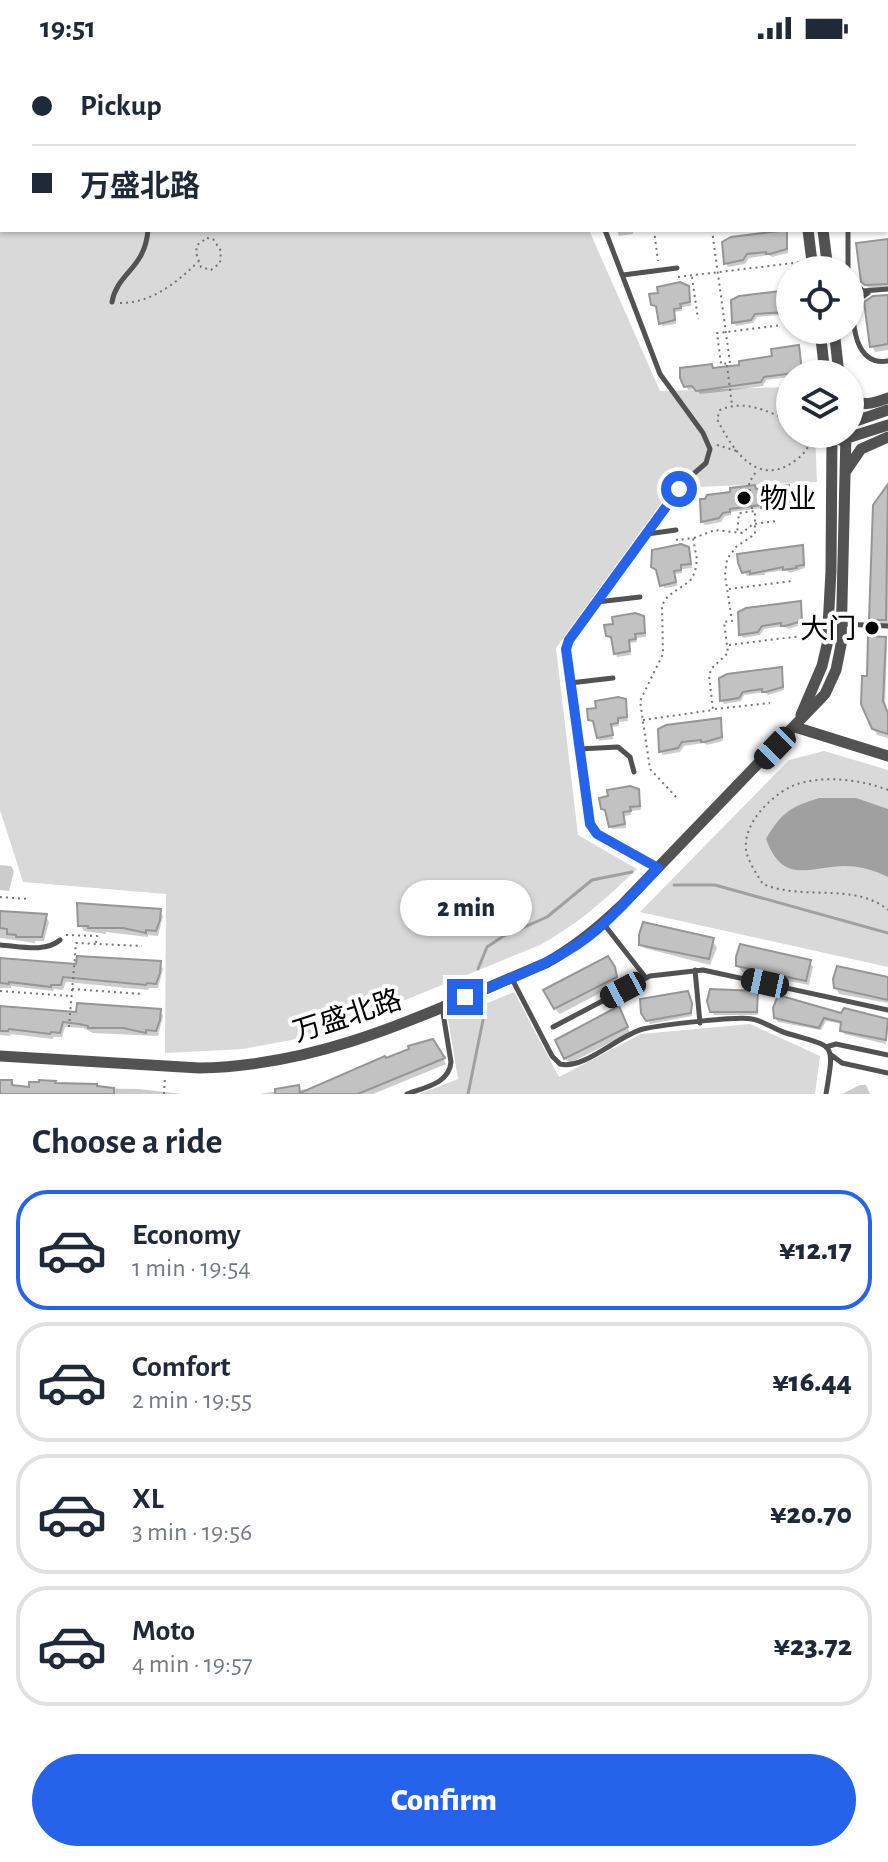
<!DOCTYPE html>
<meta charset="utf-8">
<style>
body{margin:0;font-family:"Alegreya Sans","Noto Sans SC",sans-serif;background:#f6f6f7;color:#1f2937;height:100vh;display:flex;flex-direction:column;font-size:30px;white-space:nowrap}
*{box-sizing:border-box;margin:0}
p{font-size:26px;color:#747a83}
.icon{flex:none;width:44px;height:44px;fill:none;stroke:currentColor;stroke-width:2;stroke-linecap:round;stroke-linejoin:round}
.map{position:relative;height:1038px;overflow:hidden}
.sheet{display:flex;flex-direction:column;background:#fff;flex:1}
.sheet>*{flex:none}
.guide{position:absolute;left:0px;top:0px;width:888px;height:176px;box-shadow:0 2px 6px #0004;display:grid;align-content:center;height:176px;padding:0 32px;background:#fff}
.tools{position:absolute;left:776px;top:200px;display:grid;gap:16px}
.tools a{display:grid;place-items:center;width:88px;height:88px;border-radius:50%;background:#fff;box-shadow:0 2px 6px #0004;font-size:40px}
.end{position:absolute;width:36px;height:36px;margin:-18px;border:10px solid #2563eb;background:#fff;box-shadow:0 0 0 4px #fff}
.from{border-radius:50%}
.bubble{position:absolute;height:56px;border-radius:28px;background:#fff;box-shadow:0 2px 6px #0004;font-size:26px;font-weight:800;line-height:56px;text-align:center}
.car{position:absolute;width:24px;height:48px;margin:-24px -12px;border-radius:10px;box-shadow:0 0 6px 2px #0007;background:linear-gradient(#222 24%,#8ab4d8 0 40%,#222 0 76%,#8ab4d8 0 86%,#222 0)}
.guide b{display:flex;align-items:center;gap:28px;height:76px;font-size:30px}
.guide b+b{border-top:2px solid #e0e1e3}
.guide i{width:20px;height:20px;background:#1f2937}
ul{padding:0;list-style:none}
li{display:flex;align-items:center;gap:24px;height:120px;margin:0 16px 12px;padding:0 16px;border:4px solid #e0e1e3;border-radius:32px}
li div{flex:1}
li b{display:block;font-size:30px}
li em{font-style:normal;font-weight:800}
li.active{border-color:#2563eb}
li>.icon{width:72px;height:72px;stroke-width:1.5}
h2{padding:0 32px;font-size:36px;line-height:96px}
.button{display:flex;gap:16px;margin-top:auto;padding:16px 32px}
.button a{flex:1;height:92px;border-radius:48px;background:#2563eb;color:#fff;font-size:32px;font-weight:800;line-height:92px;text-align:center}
.status{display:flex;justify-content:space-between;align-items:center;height:56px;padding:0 40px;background:#fff;direction:ltr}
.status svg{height:22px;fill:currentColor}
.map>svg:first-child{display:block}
</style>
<div class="status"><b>19:51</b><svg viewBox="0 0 49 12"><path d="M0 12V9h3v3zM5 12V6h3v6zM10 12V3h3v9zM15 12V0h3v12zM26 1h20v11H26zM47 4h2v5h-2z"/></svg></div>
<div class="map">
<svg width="888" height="1038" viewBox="0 0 888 1038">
<rect width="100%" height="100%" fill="#fff"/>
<path fill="#d9d9d9" d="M0,0H512L513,2H2V174H589L660,335L790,331V378H815L817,426L672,432L556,592L578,779L637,813C606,843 578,868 540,889L349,967L296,983L243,993L165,997L166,838L23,826L0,754Z
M824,695L888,714V911L640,856L789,704Z
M514,936L559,1021L641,978L750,968L820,1000L815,1038H419L458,1023L448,963Z"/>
<path fill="#a0a0a0" d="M819,742H856L888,753V821C873,814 861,810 845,810C808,811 783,829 766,783C781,757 790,751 819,742Z"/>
<path fill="#0003" d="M554,0H582L583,2H554Z
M874,0H888V10L886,11V2Z
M886,25H888L886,54Z
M886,108H888L886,141Z
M617,174H633V178L619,180Z
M786,177L788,197L772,201L769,199L749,202L745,208L728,211L726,207Z
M888,185V233L870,234L863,225Z
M689,235L691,250L681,251L682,255L674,256L676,268L662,270L658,253L653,249Z
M790,237V258L757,261L753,267L736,270L734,267L740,242Z
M888,240V294L875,296L872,290Z
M798,291L803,318H790V321L766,324L763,330L719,336L700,338L696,333L688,334L686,330L713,314L775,302Z
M888,431V569L874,568L871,563L875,449Z
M789,432L791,452L783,453V455L773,457L765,455L763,452L731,456V459L725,460L721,466L705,469L702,466L757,435Z
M803,492L805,512L790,517L786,514L765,517V519L747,520L744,516Z
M688,493L692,512L682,513V517L675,518L677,530L664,532L659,517L653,511Z
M801,549L803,568L788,573L784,570L764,573L760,579L743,582L741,579Z
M644,565L646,581L636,582L637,586L630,587L631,599L617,601L613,584L608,580Z
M884,583L887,588L885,652L888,659V682L877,679L874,673Z
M782,615L784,634L768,639L765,636L744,639L741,645L724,648L722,645Z
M625,645L628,665L618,666L619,670L612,671L613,683L599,685L595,668L590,663Z
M721,665L723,685L707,689L704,687L684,690L680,696L663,699L661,695Z
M639,738L641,754L631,755V759L624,760L626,772L612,773L608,757L603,752Z
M0,809L11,810L14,815L9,835L0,834Z
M160,855L163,860L158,880L148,879V881L106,876V878L84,875L80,869Z
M0,857L46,860L49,866L44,885H35V887L0,882Z
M712,884L717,892L710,909L644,892L641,887Z
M0,904L78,910L160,907L163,913L158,932H149L148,934L66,926L63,934L54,933L53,935L11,930V932H0Z
M810,906L813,911L809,929L742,916L738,910Z
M613,910L619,927L560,958L554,952Z
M888,923V947L839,938L836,932Z
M757,936L758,959H714L712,955Z
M687,937L691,943L692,960L650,968L643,956Z
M0,952L78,958L160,955L163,960L158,980L93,977L83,972L65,971L62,981H53V983L11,978L10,980L0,979Z
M845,954L888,965L886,988L844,978L842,968L826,965L821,974L778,966L776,962L842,959Z
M621,958L630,977L570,1007L565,1003L561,996Z
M433,985L446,1008L373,1038H260L298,1032L299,1034L308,1033L309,1036Z
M0,1023L11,1026L14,1031L139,1033L182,1038H0Z
M860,1029H866L870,1038H842Z"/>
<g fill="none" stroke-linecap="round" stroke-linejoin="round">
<path stroke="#a0a0a0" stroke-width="3" d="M674,829H715L888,877
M478,913L487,891L502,881L547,861L592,824L632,816
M468,1038L483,964"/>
</g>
<path fill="#c2c2c2" stroke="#969696" stroke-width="2" d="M787,174V193L770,198H766V196L747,198L743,204L724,208L722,186L731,181Z
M888,183V228L865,229L861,226L856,187Z
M680,226L689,230L690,246L680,248L681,252L674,253L675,264L659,268L656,250L651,249L649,238L658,237L657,231Z
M790,234L788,256L755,258L751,264L732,267L731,244L739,240Z
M888,239V288L870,291L864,246L873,240Z
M799,289L802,316L764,321L761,326L696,335L692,330L684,331L680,322V312L712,308L713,312L739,309V305L772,300L771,293Z
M888,428L886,564H869L873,449Z
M755,429L756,433L789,429L790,449L772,454L761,452V449L730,453V456L723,457L719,462L701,466L700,443H705L707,439L730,436V432Z
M681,488L689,491L691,508L681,509V514L674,515L676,526L660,530L656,514L651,511L652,494Z
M803,489L804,509L796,510L797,512L783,514V511L750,518V515L742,517L738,507L737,498Z
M801,545L802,565L785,570H781V567L762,570L758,576L739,579L738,556L746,552Z
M635,557L644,560L645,577L635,578L636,583L629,584L630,595L614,598L611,581L606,580L604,569L613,568L612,561Z
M868,580L886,581L883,645L888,657V678L872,673L861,648L862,620H867Z
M782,611L783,631L766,636H762V633L743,636L739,642L720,645L719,622L727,618Z
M618,641L626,643L627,661L618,662V667L611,668L613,679L597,682L593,665L588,664L587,653L596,652L595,645Z
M721,662L722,681L705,686H701V684L682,686L678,692L659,696L658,673L666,669Z
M630,730L639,733L640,750L630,751L631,755L623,756L625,768L609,771L605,754L601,753L599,742L608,740L607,734Z
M77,847L161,853L160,864L156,875L146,874V877L123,872H88V870H78Z
M0,855L47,858L42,881H16V879L7,878V873L0,872Z
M643,866L714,882L709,903L639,889V879Z
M740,888L811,904L806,925L736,910V901Z
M77,900L161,905L160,917L156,928L147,927L146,929L63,921L61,929H51V931L9,926V928L0,927V902L76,908Z
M608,900L615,911L617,921L554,953L543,934Z
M837,910L888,921V944L834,932L833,923Z
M710,933L758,935L757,956H710L707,945Z
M688,935L692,947L691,957L646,965L641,957L640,943Z
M778,939L841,957L844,952L888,963L886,984L840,975L841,966L824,962L819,972L774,962L773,952Z
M77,947L161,953L160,964L156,975L146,974V977L123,972H88V970L79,968L63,966L60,977L51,976L50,978L9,973L8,975H0V950L76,956Z
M619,950L628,971L564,1003L555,984Z
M433,983L445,1002L358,1038H275V1033L299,1029L300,1037L385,1000L386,1002L409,993L408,990Z
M0,1024H12V1029L29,1031V1026H39V1024L56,1025L55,1027L97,1028V1030L114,1032V1038H0Z"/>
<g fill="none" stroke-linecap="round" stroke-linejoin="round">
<path stroke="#747474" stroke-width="2" stroke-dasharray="2 4" stroke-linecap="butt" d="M586,0L587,2
M677,0V2
M654,174L658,205
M712,174L730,307L721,308L717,277L726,276L782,269
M207,182L213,183L221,195L220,207L211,214L201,211L196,197L197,189Z
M678,221L802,206
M692,221L698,263
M120,247C152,247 176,227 198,206
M727,309L732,349
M790,365C767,355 744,343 720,354L717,363C733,395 758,433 796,404C806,396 811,390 809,378
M717,389L737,395
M752,453L749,427L757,414
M694,482L715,474L742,477L753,468L777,465
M729,533L792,525
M729,589L818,578
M715,653L770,647
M643,664L713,654L709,619L712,612L728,597L724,566L732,565L725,519L727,503L736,491L755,478V455L739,457L737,478
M888,734C860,723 818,718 790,731C769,742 743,768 746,794C748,805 757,819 763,828C802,845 855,826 888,854
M676,741L650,713L640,645L663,598L662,549L668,540L690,525L695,516L697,504L693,482L677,484V481
M0,841L28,843
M66,879L97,880L96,887
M72,933L142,938
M0,935L70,940
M69,971L76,887L142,890
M164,1038L165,1020"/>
<path stroke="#525252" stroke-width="5" d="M208,0L220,2
M302,0L307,2
M90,2L91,0
M532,2L533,0
M844,2V0
M605,174L660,318L703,377L710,393L706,407L682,428L569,584L566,593L590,768L597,778L657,811
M848,174V214
M623,219L677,212
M850,222L863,235L888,233
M850,227C853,254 849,311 888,305
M112,246C117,217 145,213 148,174
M854,253L858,244L868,237
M647,478L676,474
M597,546L640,541
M842,568L888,570
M570,627L613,622
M579,693L618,691L630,701L634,716
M603,867L646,922
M0,889C19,890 45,897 60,884
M695,914L700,967
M511,921L552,1000L560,1008C584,1014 619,979 643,973C660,969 737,960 752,963C764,965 775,974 786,977C835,992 835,984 826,1038
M553,971L650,920L703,914L888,954
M826,991L836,988L888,999
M830,998L842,1007L888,1017
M407,1038C425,1031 449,1028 451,1006L442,951"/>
<path stroke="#525252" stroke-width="11" d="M784,0L785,2
M799,0L800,2
M808,174L813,214
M823,174L828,214
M820,274L825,318
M834,274L839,318
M850,343C863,351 874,347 888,342
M850,367L888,354
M841,384L888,369
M846,415L861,393L888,381
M801,659L822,610L827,589L831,515L832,378
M795,671L888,700
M0,1000L199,1012C326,1010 431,955 546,907C575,891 598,872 622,849L825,638L836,614L841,589L846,378"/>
</g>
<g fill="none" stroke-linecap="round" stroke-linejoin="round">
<path stroke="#2563eb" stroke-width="10" d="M465,941C499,927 535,914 567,895C602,875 630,841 658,812L597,778L590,768L566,593L569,584L679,433"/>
</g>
<g fill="#000" stroke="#fff" stroke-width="3">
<circle cx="744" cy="442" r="8"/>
<circle cx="872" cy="572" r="8"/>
</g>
<g text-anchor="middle" stroke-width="8" stroke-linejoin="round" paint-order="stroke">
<g font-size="28" fill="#000" stroke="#fff" text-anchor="start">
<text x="760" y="452">物业</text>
<text x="856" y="582" text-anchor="end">大门</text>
</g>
<g font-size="28" fill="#000" stroke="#fff">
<text transform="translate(347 959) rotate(-18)" y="10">万盛北路</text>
</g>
</g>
</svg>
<div class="tools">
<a><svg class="icon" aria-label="locate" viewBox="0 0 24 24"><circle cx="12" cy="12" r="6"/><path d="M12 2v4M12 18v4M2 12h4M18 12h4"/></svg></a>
<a><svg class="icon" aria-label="layers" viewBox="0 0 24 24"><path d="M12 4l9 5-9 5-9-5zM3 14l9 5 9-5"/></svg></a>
</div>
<i class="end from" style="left:679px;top:433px"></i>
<i class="end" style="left:465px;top:941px"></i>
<div class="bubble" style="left:400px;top:824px;width:132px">2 min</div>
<i class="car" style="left:775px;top:692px;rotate:224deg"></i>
<i class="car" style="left:765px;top:927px;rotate:282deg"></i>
<i class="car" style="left:623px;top:934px;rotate:242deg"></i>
<div class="guide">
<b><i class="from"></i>Pickup</b>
<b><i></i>万盛北路</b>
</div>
</div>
<section class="sheet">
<h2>Choose a ride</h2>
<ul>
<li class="active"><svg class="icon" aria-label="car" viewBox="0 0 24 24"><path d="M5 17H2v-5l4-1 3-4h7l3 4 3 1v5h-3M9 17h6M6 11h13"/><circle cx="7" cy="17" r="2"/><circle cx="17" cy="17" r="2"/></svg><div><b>Economy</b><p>1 min · 19:54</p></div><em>¥12.17</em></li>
<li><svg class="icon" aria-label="car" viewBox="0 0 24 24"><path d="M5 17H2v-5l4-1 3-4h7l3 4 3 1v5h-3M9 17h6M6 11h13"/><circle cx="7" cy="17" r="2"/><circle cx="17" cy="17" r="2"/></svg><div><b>Comfort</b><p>2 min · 19:55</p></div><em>¥16.44</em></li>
<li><svg class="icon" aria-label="car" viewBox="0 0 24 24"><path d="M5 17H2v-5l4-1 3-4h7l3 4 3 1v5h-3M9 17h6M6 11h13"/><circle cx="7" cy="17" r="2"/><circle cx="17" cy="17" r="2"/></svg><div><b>XL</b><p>3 min · 19:56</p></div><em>¥20.70</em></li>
<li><svg class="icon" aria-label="car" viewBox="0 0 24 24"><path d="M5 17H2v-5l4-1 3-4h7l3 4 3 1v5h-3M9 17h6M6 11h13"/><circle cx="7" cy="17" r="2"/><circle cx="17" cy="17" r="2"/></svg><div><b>Moto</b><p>4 min · 19:57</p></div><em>¥23.72</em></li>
</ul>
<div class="button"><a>Confirm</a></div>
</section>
